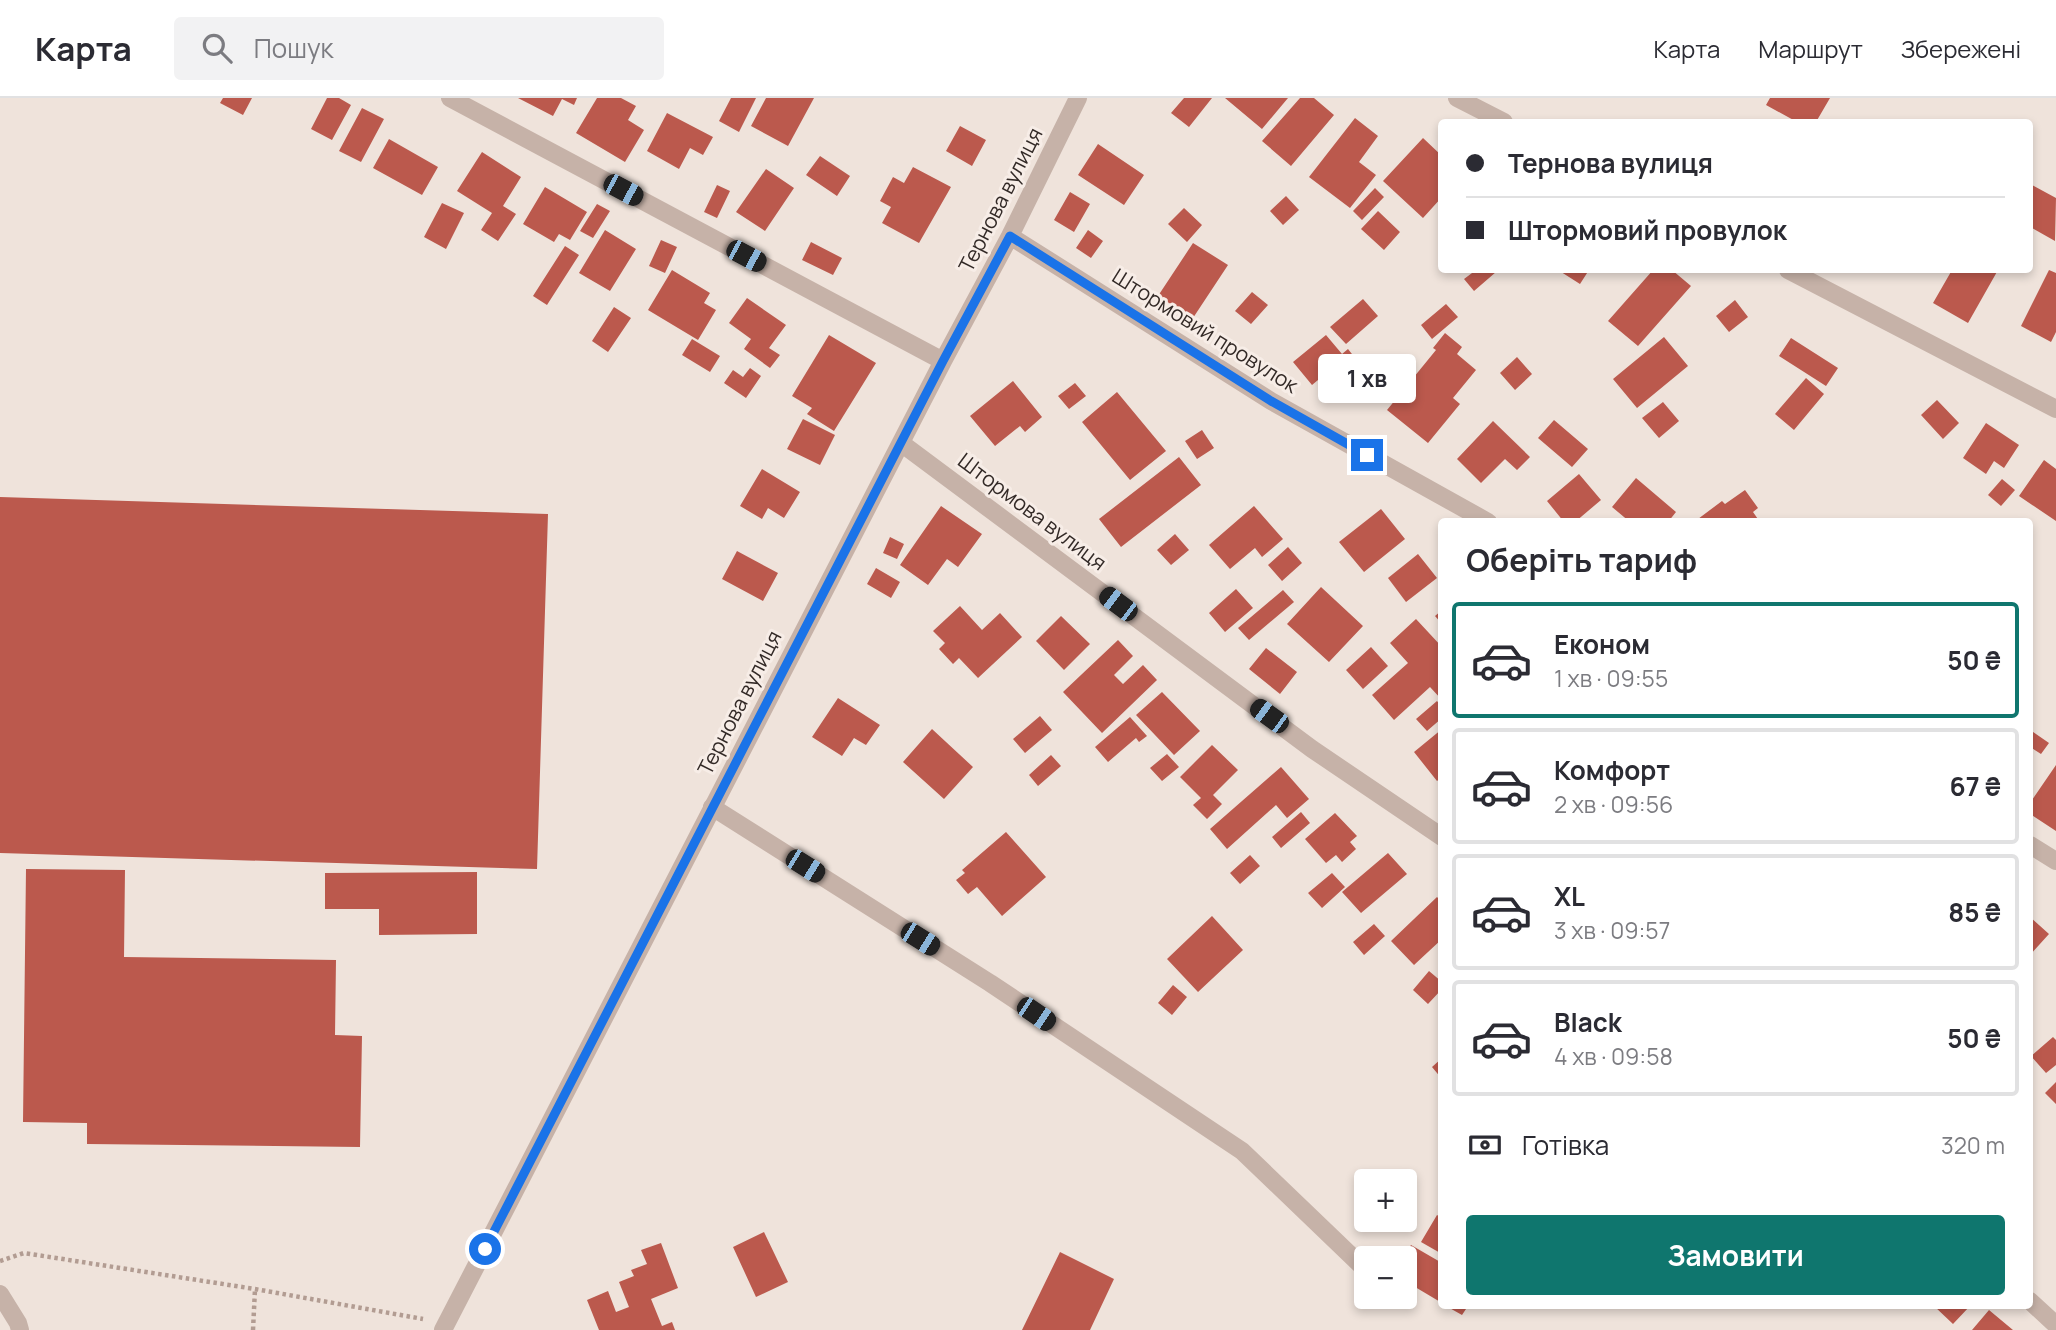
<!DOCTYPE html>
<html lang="uk">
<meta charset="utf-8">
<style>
body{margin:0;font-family:Manrope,sans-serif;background:#f2f2f3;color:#2b2b33;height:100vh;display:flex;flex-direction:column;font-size:26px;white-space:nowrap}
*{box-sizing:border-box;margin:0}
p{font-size:23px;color:#7c7c81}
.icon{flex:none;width:38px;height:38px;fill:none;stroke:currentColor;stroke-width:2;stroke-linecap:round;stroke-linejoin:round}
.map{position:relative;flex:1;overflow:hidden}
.sheet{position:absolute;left:1438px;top:420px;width:595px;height:791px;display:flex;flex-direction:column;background:#fff;border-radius:7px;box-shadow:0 4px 10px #0003}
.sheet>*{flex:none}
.hud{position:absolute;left:1438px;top:21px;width:595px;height:154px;border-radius:7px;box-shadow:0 4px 10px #0003;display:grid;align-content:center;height:154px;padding:0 28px;background:#fff}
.buttons{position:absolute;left:1354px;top:1071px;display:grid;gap:14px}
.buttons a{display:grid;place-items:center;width:63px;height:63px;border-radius:7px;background:#fff;box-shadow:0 4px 10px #0003;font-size:35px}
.end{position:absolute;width:32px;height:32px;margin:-16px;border:9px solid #1a73e8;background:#fff;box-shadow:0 0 0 4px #fff}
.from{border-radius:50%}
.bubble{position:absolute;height:49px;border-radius:7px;background:#fff;box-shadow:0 4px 10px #0003;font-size:23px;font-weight:700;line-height:49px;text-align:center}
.car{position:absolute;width:21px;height:42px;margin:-21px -10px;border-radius:9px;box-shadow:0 0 5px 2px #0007;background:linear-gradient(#222 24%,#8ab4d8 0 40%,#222 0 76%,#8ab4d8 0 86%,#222 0)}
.hud b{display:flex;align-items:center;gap:24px;height:66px;font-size:26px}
.hud b+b{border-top:2px solid #e1e1e2}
.hud i{width:18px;height:18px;background:#2b2b33}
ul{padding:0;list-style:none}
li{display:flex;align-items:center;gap:21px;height:116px;margin:0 14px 10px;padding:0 14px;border:4px solid #e1e1e2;border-radius:7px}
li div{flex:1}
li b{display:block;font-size:26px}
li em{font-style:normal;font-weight:700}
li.selected{border-color:#0f766e}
li>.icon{width:63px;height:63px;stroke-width:1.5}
h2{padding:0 28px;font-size:32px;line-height:84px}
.pay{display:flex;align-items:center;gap:18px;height:77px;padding:0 28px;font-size:26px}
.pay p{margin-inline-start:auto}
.primary-button{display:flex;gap:14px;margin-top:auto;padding:14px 28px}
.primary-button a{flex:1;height:80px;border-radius:7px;background:#0f766e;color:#fff;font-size:28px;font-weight:700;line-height:80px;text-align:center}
header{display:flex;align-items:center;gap:42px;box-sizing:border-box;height:98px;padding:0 35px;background:#fff;border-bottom:2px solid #e1e1e2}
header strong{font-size:33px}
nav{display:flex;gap:38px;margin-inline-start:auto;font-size:24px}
.search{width:490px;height:63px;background:#f2f2f3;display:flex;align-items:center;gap:18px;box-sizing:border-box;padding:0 24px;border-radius:7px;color:#7c7c81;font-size:26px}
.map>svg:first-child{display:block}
</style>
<header>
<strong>Карта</strong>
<div class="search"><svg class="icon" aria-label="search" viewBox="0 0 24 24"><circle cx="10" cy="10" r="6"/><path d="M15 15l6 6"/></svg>Пошук</div>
<nav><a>Карта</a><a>Маршрут</a><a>Збережені</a></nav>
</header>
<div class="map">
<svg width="2056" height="1232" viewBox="0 0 2056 1232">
<rect width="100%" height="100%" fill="#efe3db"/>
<path fill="#bb594d" d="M223,0H252L243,17L220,5Z
M327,0H339L351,7L332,42L311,31Z
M518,0H577L574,7L562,1L553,18Z
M597,0H621L636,8L628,22L644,32L625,64L576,35Z
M731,0H756L739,34L719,23Z
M766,0H814L788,48L751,28Z
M1184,0H1212L1189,29L1171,15Z
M1225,0H1288L1262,31Z
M1300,0H1314L1334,17L1291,68L1262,43Z
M1770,0H1830L1816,24H1797L1766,7Z
M362,10L384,21L361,64L339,53Z
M667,15L713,39L703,57L690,50L679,71L647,53Z
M1355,20L1378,38L1359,64L1376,77L1350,110L1309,79Z
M960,28L986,42L972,68L946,53Z
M1423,40L1442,58V99L1423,120L1383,83Z
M389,41L438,69L422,97L373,70Z
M1098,46L1144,77L1124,107L1078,77Z
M482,54L521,79L503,108L516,116L498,143L481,132L492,115L457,93Z
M820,58L850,78L837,98L806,77Z
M913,69L951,89L919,145L882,125L891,109L880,103L893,79L904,85Z
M766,71L794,90L765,133L736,114Z
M2030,86L2056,100L2055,143L2030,129Z
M717,87L730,93L717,120L704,114Z
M545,89L587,114L570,142L559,136L554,144L523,126Z
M1375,90L1384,99L1362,122L1353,113Z
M1070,94L1090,106L1074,134L1054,122Z
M1286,98L1299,112L1283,127L1270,113Z
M442,105L464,115L446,151L424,139Z
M597,106L610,113L593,140L580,133Z
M1184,110L1202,127L1187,144L1168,126Z
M1378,113L1400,134L1384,152L1361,131Z
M605,132L636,151L610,193L579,175Z
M1088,132L1103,143L1091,160L1076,150Z
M661,142L677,149L665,175L649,168Z
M811,144L842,160L833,177L802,162Z
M1193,145L1228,167L1193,220L1158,198Z
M565,148L579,157L547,207L533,198Z
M672,172L710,195L704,205L716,212L698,242L648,212Z
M1476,172H1494L1496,174L1474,193L1464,181Z
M1558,172H1589L1580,186Z
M1653,172H1672L1691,188L1638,248L1608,223Z
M1952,172H1998L1968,225L1933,205Z
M2049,172L2056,175V234L2051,244L2021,228Z
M1252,194L1268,207L1251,226L1235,213Z
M747,200L786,227L769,250L780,257L770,270L744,251L751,241L729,225Z
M1363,201L1378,218L1346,246L1330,229Z
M1735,202L1748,219L1729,234L1716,218Z
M1446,206L1458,219L1432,241L1421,227Z
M614,209L631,220L608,254L592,243Z
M1445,235L1462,249L1457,256L1476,272L1453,300L1460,306L1428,345L1387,312L1436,252L1433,250Z
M829,237L876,265L834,333L807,316L812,310L792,298Z
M1326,237L1342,256L1348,251L1359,265L1345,277L1336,267L1312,287L1293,264Z
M1664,239L1688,268L1637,310L1613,281Z
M1791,240L1838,270L1826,288L1779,258Z
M692,241L720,258L710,274L682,257Z
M1517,259L1532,276L1515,292L1500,275Z
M750,270L761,278L746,300L724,285L733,272L743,279Z
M1806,280L1824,296L1794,332L1775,316Z
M1013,283L1042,319L1025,334L1020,328L995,348L970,318Z
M1075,285L1086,298L1069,311L1058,298Z
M1117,294L1166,353L1130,382L1082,324Z
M1937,302L1959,325L1943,341L1921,317Z
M1663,304L1679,323L1659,340L1642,320Z
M803,321L835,337L820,367L787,351Z
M1554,322L1588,351L1572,369L1538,340Z
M1493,323L1530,359L1517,372L1505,361L1481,385L1457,361Z
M1986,325L2019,347L2004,370L1994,363L1986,376L1963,360Z
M1202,332L1214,350L1197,361L1185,343Z
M1179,359L1201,387L1121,449L1099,421Z
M2044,362L2056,371V423L2019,398Z
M762,371L800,394L784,420L768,410L762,421L740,408Z
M1579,376L1601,402L1575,424H1564L1547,403Z
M1636,380L1676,414L1668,424H1630L1612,409Z
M2002,381L2015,392L2001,408L1988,397Z
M1745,392L1758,410L1753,414L1760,424H1694L1722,403L1725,406Z
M0,399L548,416L537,771L0,755Z
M941,408L982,436L958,469L947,461L928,487L900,467Z
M1254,408L1283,441L1262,459L1255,450L1230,471L1209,447Z
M1381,411L1405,441L1364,474L1339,444Z
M1175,436L1189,452L1171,467L1157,452Z
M890,439L904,446L897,461L883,455Z
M1288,449L1302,465L1282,483L1268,467Z
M737,453L778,475L763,503L722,481Z
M1418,456L1437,480L1406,504L1388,480Z
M876,470L900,484L891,500L867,486Z
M1321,489L1363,528L1329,564L1287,526Z
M1236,491L1253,510L1225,534L1209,515Z
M1283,492L1294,504L1249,542L1238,530Z
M960,508L982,532L1000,515L1022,539L978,580L959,560L953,566L939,551L945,545L933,533Z
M1442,512V526L1435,518Z
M1061,518L1090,546L1064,572L1036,543Z
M1416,521L1442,549V602L1430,589L1394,622L1372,597L1408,565L1390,545Z
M1118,542L1133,558L1114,577L1123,586L1143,567L1157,582L1102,635L1063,594Z
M1371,549L1388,568L1363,591L1346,572Z
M1266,550L1297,574L1280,596L1249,571Z
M1162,594L1200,633L1174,657L1136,617Z
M838,600L880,627L866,647L854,640L842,658L812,639Z
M1437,603L1442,609V620L1427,633L1416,621Z
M1040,618L1052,632L1025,655L1013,641Z
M1130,619L1147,638L1139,644L1136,640L1108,664L1095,649Z
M932,631L973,669L944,701L903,664Z
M1442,631V679L1437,683L1414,654Z
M2030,632L2049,645L2041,656L2030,649Z
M1212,647L1238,672L1213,697L1222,706L1207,721L1193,707L1201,700L1180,679Z
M1167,656L1179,669L1162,683L1150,670Z
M1051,657L1061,668L1038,688L1029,677Z
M2056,667V733L2030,716V705Z
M1281,669L1309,701L1287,720L1276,707L1227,751L1210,731Z
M1301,714L1310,725L1281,750L1272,739Z
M1335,715L1357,738L1350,744L1356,751L1342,764L1336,757L1326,765L1305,741Z
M1006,734L1046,779L1002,818L977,789L968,796L956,782L965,775L962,772Z
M1388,755L1407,776L1361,815L1342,794Z
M1250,757L1260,768L1240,786L1230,775Z
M26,771L125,772L124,859L336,862L335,937L362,938L360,1049L87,1046V1025L23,1024Z
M477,774V836L379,837V811H325V775Z
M1332,775L1345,789L1322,810L1308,795Z
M1437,799L1442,804V841L1414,867L1391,843Z
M1212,818L1243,852L1198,894L1167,861Z
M2030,819L2049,836L2030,857Z
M1374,826L1385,838L1364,857L1353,844Z
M1429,873L1442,884V891L1428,906L1413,892Z
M1173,887L1187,899L1172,917L1158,905Z
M2053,939L2056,942V967L2046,975L2031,958Z
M1442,960V981L1432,969Z
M2056,984V1006L2045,995Z
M1437,1117L1442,1120V1156L1421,1144Z
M764,1134L788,1184L756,1199L733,1149Z
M661,1145L678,1190L651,1201L662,1228L672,1224L675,1232H599L587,1202L608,1193L616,1214L629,1209L619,1184L634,1178L631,1172L647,1166L641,1152Z
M1411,1147L1442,1165V1205L1405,1183V1160H1403Z
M1060,1154L1114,1181L1090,1232H1022Z
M1446,1208H1468L1462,1217Z
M1934,1208H1970L1953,1226Z
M1989,1212L2013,1232H1972Z"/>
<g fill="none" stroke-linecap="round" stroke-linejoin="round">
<path stroke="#b29c92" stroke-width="4.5" stroke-dasharray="3.5 3.5" stroke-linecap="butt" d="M0,1163L24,1155L255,1191L423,1221
M253,1232L255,1191"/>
<path stroke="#c6b2a8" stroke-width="18" d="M712,709L990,885L1242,1053L1367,1173"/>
<path stroke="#c6b2a8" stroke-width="18" d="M450,0L943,263
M1457,0L1504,24
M1010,138L1271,303L1488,424
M1788,172L2056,311
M901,345L1312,651L1442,739
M2030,747L2056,763
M0,1196L18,1225L20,1232
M2030,1203L2056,1227
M443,1232L943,263L1010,138L1078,0"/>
</g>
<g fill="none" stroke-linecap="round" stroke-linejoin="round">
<path stroke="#1a73e8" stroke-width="9" d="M485,1151L943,263L1010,138L1271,303L1367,357"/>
</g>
<g text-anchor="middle" stroke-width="6" stroke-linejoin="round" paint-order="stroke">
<g font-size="21" fill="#332a27" stroke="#f7ede7">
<text transform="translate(1001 102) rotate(-63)" y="7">Тернова вулиця</text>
<text transform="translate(1205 233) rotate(32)" y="7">Штормовий провулок</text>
<text transform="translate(1032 414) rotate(37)" y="7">Штормова вулиця</text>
<text transform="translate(740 605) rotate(-63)" y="7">Тернова вулиця</text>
</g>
</g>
</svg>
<div class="buttons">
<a>+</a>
<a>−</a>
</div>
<i class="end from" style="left:485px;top:1151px"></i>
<i class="end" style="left:1367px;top:357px"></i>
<div class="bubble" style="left:1318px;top:256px;width:98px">1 хв</div>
<i class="car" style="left:623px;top:92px;rotate:118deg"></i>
<i class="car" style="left:746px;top:158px;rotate:118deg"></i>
<i class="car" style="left:1118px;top:506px;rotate:307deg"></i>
<i class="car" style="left:1269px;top:618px;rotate:306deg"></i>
<i class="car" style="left:805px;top:768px;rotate:122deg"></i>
<i class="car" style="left:920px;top:841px;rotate:122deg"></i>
<i class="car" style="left:1036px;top:916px;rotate:124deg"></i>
<div class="hud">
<b><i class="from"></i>Тернова вулиця</b>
<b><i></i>Штормовий провулок</b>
</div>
<section class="sheet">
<h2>Оберіть тариф</h2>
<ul>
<li class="selected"><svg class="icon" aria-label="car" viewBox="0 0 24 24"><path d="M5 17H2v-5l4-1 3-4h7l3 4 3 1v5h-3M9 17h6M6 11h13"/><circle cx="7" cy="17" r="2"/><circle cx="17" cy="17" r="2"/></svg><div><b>Економ</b><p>1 хв · 09:55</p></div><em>50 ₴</em></li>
<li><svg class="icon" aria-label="car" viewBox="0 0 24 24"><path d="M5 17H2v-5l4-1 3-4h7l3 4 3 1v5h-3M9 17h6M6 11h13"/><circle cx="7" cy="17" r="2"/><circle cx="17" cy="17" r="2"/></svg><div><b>Комфорт</b><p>2 хв · 09:56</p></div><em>67 ₴</em></li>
<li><svg class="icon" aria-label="car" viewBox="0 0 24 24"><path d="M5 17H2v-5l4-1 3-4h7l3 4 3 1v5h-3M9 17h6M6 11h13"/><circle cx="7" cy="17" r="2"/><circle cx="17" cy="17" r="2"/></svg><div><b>XL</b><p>3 хв · 09:57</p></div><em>85 ₴</em></li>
<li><svg class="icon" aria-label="car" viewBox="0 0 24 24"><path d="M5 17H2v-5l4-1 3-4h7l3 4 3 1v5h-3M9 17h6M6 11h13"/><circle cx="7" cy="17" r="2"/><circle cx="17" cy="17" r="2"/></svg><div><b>Black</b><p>4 хв · 09:58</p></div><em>50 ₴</em></li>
</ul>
<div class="pay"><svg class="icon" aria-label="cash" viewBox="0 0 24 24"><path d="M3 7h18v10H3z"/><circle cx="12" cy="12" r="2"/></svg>Готівка<p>320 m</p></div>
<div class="primary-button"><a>Замовити</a></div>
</section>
</div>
